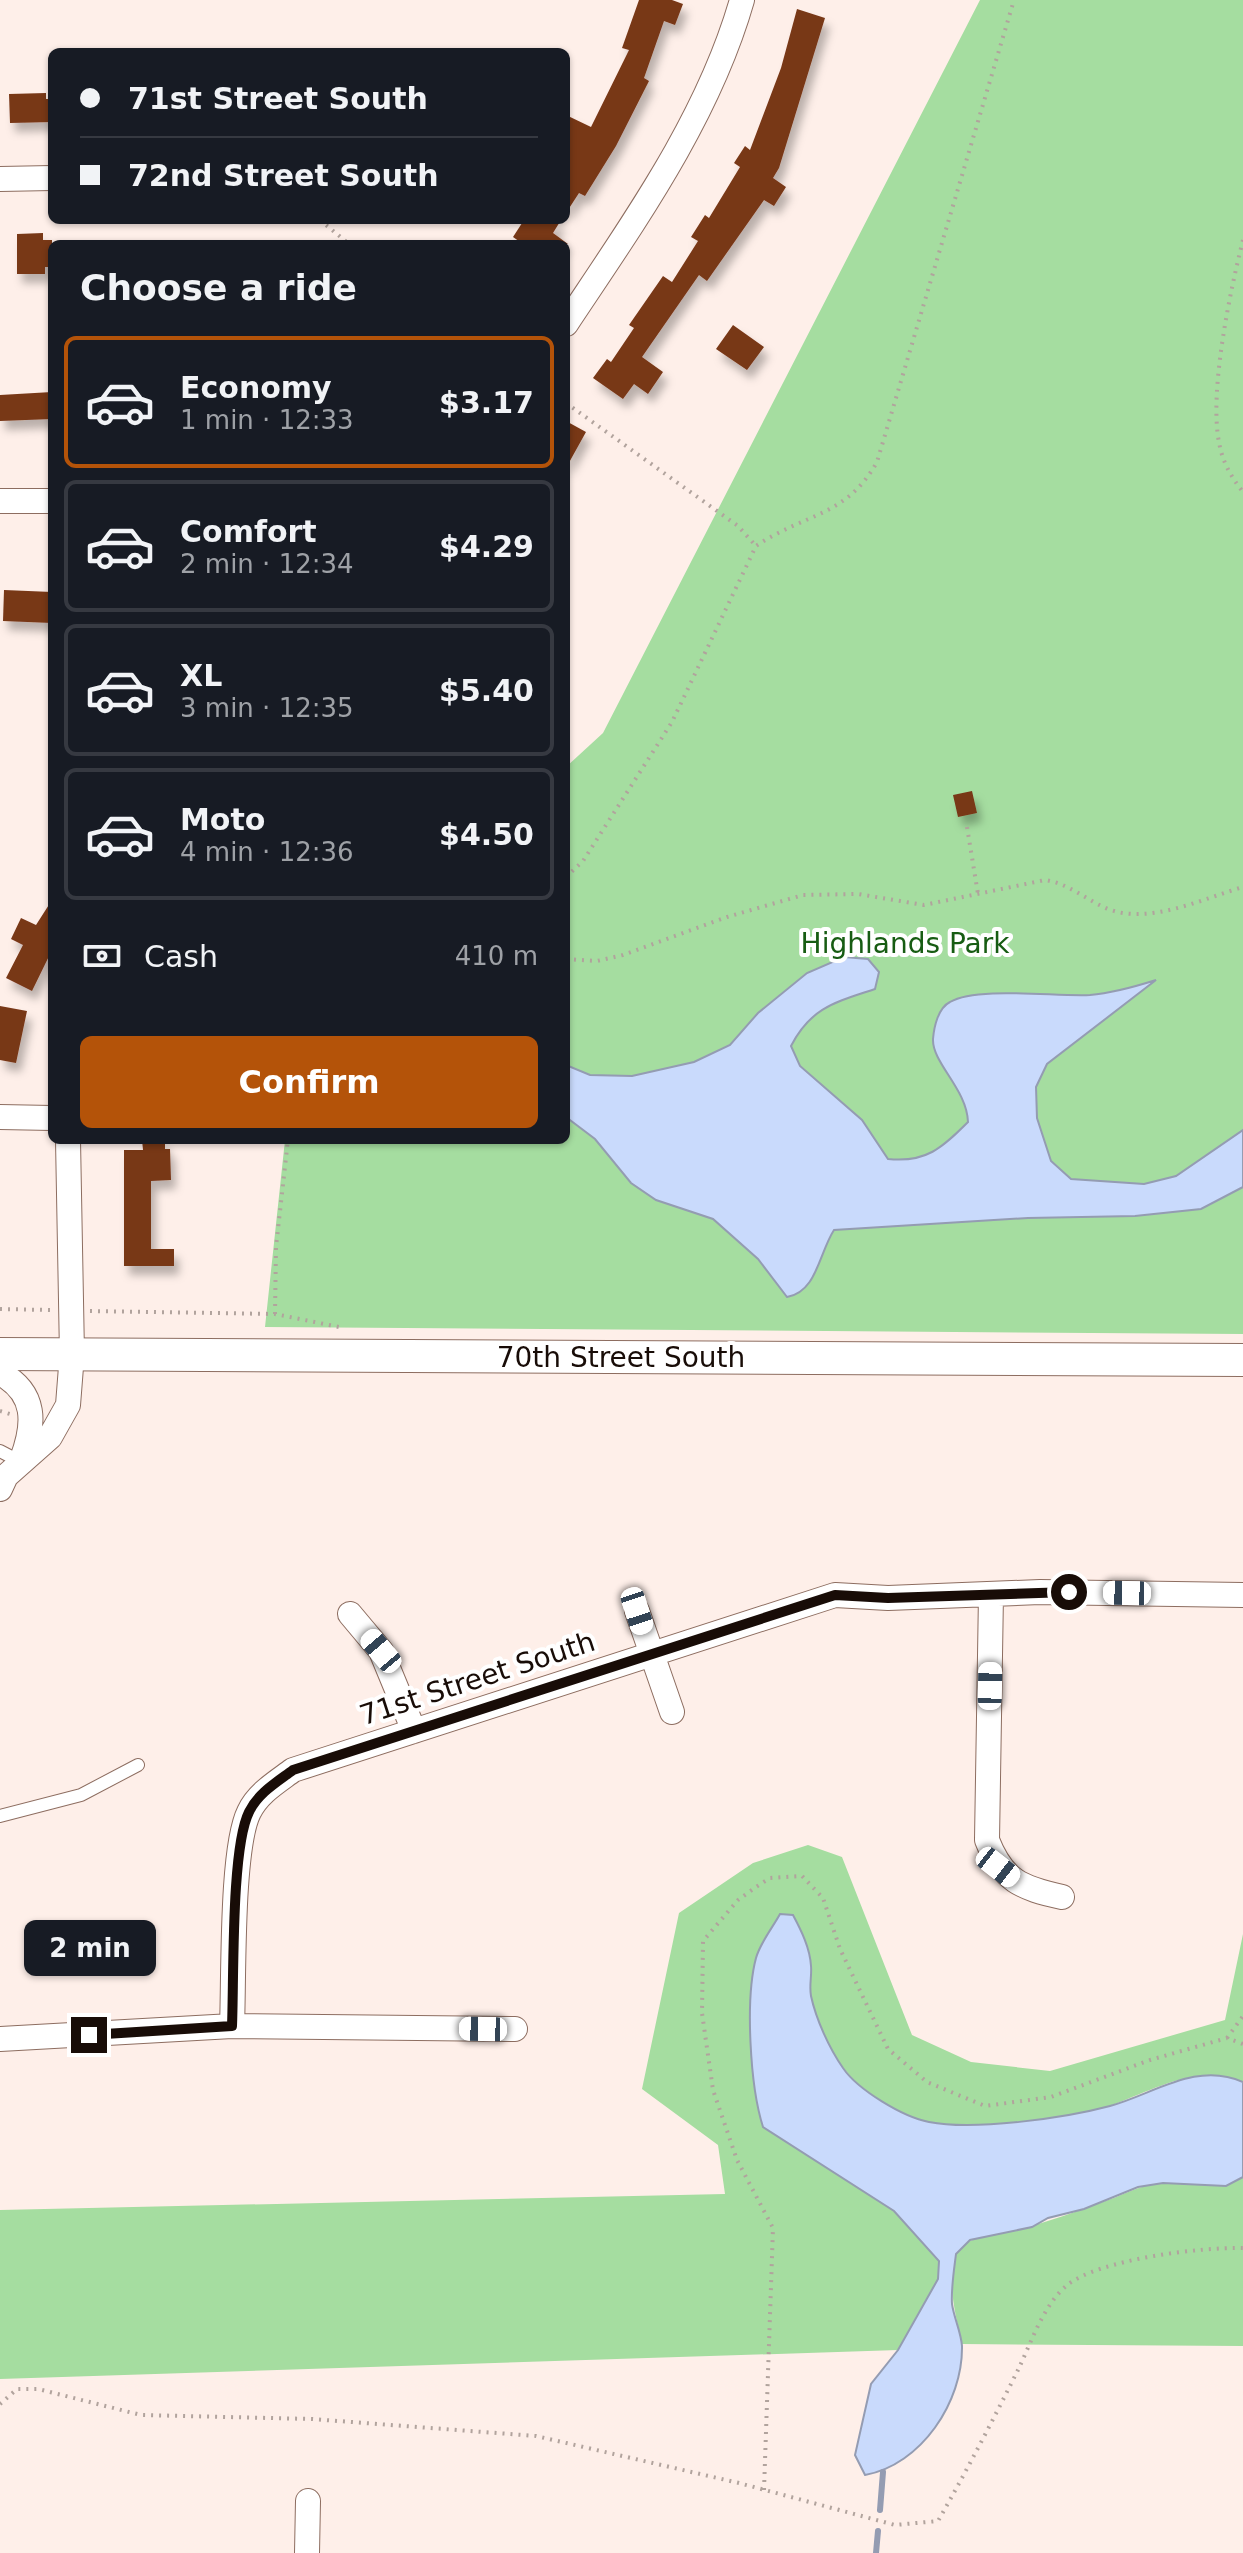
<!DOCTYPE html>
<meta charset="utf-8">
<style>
body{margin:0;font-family:"DejaVu Sans",sans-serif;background:#20242c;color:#f1f3f6;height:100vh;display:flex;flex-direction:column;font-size:30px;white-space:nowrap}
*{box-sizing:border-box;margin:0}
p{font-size:26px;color:#9ea1a6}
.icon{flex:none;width:44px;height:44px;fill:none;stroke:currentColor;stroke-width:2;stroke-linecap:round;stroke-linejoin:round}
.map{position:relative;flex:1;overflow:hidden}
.side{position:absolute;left:48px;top:240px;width:522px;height:904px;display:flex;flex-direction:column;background:#171b24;border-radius:12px;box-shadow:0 2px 6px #0004}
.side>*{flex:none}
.banner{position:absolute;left:48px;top:48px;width:522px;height:176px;border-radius:12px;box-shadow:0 2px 6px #0004;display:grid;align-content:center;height:176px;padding:0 32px;background:#171b24}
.end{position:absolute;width:36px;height:36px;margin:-18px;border:10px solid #180c07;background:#fff;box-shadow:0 0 0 4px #fff}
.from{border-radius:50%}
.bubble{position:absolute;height:56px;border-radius:12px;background:#171b24;box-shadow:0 2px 6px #0004;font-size:26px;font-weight:600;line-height:56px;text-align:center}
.car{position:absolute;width:24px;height:48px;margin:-24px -12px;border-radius:10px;box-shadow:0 0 6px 2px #0007;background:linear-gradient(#fff 24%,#345 0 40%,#fff 0 76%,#345 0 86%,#fff 0)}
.banner b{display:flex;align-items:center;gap:28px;height:76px;font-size:30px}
.banner b+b{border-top:2px solid #363941}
.banner i{width:20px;height:20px;background:#f1f3f6}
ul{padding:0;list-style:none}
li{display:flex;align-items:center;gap:24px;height:132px;margin:0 16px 12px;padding:0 16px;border:4px solid #363941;border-radius:12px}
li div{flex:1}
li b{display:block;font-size:30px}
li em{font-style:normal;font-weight:600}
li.on{border-color:#b45309}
li>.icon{width:72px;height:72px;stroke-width:1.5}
h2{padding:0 32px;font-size:36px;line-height:96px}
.pay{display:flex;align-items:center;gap:20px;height:88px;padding:0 32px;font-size:30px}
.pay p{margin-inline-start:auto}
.cta{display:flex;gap:16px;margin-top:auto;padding:16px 32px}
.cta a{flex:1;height:92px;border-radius:12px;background:#b45309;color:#fff;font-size:32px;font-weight:600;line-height:92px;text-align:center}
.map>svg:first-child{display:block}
</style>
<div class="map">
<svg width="1243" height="2553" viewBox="0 0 1243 2553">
<defs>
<filter id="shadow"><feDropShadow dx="5" dy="9" stdDeviation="4" flood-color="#0004"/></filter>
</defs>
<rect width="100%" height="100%" fill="#feefe9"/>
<path fill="#a5dda0" d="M980,0H1243V1334L265,1327L285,1140H566V767L603,733Z
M808,1845L842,1857L912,2035L971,2062L1050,2071L1225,2020L1243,1934V2082C1200,2063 1155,2089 1115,2104C1079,2118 964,2131 927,2122C902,2115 872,2097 854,2080C834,2060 814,2022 810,1994C809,1984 811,1973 811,1963L763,2127L894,2211L939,2261L938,2279L898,2350L0,2379V2210L725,2194L718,2145L642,2089L679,1913L753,1863Z
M1243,2177V2346L962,2344C957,2321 945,2277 956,2254C963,2239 984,2237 998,2234C1034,2227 1073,2213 1108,2200C1126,2194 1140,2185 1160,2183C1189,2180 1215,2191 1243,2177Z"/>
<path fill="#c9dafc" stroke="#949cb2" stroke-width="2" d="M844,957L868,959L879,972L875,989C836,1002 811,1007 791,1046L800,1066L862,1120L888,1159C926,1163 942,1148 968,1122C967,1089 932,1063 933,1039C934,1027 938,1008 950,1002C977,986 1057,997 1090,995C1113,993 1134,987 1156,980L1047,1064L1036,1087L1037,1118L1051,1161L1071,1179L1144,1184L1176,1176L1243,1130V1187L1201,1209L1135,1216L1028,1218L834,1230C819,1253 817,1292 787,1297L758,1259L713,1219L656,1200L631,1183L595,1139L566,1117V1065L590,1075L632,1076L694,1062L730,1045L758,1013L807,973Z
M780,1914L793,1915C801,1930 810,1948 811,1966C812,1975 809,1986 811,1996C816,2019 829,2048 843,2068C858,2090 903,2117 929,2122C974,2131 1065,2118 1110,2106C1154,2094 1196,2061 1243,2082V2177L1226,2186L1163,2183L1138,2187L1084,2209L1048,2218L1032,2227L970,2240L956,2254C954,2270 951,2288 952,2304C954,2318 961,2332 962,2346C963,2402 921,2465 865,2475L855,2455L871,2384L898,2350L938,2279L939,2261L894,2211L763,2127C750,2086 745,1999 756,1958C760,1943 773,1927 780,1914Z"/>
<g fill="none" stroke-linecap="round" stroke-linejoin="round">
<path stroke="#949cb2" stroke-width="6" d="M880,2510L883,2472
M876,2553L878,2531"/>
</g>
<path fill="#783718" filter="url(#shadow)" d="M639,0H672L683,4L675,25L664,21L644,78L649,81L616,146L585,196L579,193L566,213V115L591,127L629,50L622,48Z
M797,9L825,18L779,168L773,178L786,187L774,206L764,200L707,281L699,275L642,357L663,372L648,394L634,384L623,399L593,378L607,359L611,362L634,328L629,325L663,276L672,282L698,241L691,237L705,215L709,218L740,167L734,163L745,146L750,150L781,68Z
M46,93V99H52V122L10,123L9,94Z
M524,220H561L553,233L568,244H523L513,237Z
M43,233V240H52V267H45V274H17V234Z
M733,325L764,347L747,370L716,349Z
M52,392V419L0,421V395Z
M566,421L586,432L566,468Z
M4,590L52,592V623L3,621Z
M972,791L977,813L958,817L953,795Z
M52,900V950L32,991L6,978L23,945L11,939L21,918L36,925Z
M0,1006L27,1011L16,1063L0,1060Z
M142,1140H165V1149H170L171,1180L151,1181V1249H174V1266H124V1150H143Z"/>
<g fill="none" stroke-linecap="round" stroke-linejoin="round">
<defs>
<path id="service" d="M0,1451L21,1462
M0,1816L81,1795L138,1765"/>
<path id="minor" d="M0,179L52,178
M566,324C633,223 708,119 742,0
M0,501H52
M0,1117L52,1118
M0,1373C37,1393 35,1424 22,1459
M0,1489L6,1476L50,1437L68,1405L72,1354L68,1140
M991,1594L987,1840C1003,1881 1021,1888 1062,1897
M637,1611L672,1712
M350,1614L381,1651L414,1731
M232,2026C234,1979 231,1848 249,1812C258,1793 277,1782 293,1770L835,1595L888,1598L1040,1592L1243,1595
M0,2039L232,2026L515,2029
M307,2553L308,2501"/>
<path id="secondary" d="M0,1354L1243,1360"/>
</defs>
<use href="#service" stroke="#8d6d60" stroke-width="14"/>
<use href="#minor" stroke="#8d6d60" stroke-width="26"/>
<use href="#secondary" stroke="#8d6d60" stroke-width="34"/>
<path stroke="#b1a39d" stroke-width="4" stroke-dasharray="2 6" stroke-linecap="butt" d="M320,220L349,244
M1243,240C1230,291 1209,392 1219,442C1222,461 1231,477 1243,492
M566,403L738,526L756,546
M967,827L978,894
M566,877L583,861L672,722L756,546C805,513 846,517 877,462L1014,0
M566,959L597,961L623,955L727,917L803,895L858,894L924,905L1045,880C1068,883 1086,900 1108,909C1149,925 1202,899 1243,887
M0,1309L50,1310
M90,1311L275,1314L344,1328
M275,1314L276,1247L288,1140
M0,1411L10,1414
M1227,2038L1243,2016
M0,2404L17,2389H38L141,2415L312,2419L536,2436L739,2483L895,2525L938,2521C966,2472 993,2420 1018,2370C1031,2343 1043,2306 1066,2286C1098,2259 1202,2247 1243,2248
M764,2490L773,2228L737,2160L713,2090L702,2013L703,1941L738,1900L756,1887L770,1878L802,1876L823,1898L840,1949L888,2049L927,2082L985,2106L1051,2097L1150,2060L1227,2038L1243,2044"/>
<use href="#service" stroke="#fff" stroke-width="12"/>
<use href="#minor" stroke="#fff" stroke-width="24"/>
<use href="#secondary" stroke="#fff" stroke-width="32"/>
</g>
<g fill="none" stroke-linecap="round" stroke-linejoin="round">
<path stroke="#180c07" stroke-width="10" d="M89,2035L232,2026C234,1979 231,1848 249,1812C258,1793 277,1782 293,1770L835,1595L888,1598L1069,1592"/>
</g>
<g text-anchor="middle" stroke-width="8" stroke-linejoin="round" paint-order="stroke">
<g font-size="28" fill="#175c13" stroke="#fff">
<text x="905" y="953">Highlands Park</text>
</g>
<g font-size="28" fill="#180c07" stroke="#fff">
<text x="621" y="1367">70th Street South</text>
<text transform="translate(477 1678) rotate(-18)" y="10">71st Street South</text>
</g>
</g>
</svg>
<i class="end from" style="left:1069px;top:1592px"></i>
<i class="end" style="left:89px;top:2035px"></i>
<div class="bubble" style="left:24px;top:1920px;width:132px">2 min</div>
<i class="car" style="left:1127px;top:1593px;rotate:271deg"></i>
<i class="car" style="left:637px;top:1611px;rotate:162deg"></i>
<i class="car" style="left:381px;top:1651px;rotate:320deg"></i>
<i class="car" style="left:990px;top:1686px;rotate:1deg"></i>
<i class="car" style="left:998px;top:1867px;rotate:128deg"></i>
<i class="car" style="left:483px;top:2029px;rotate:271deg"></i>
<div class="banner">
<b><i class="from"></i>71st Street South</b>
<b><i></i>72nd Street South</b>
</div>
<section class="side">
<h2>Choose a ride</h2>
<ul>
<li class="on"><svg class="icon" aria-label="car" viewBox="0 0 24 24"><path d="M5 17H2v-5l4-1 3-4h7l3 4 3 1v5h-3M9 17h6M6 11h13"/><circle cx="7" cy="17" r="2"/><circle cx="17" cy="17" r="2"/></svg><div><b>Economy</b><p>1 min · 12:33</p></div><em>$3.17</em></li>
<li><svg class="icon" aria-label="car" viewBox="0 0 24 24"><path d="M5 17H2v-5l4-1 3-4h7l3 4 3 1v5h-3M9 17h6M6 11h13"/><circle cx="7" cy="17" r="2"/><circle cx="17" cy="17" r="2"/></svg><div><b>Comfort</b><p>2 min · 12:34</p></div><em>$4.29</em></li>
<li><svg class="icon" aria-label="car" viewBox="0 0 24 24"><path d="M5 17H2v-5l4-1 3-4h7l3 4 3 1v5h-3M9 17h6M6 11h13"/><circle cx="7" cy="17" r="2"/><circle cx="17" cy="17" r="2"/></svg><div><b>XL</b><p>3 min · 12:35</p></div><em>$5.40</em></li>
<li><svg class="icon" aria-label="car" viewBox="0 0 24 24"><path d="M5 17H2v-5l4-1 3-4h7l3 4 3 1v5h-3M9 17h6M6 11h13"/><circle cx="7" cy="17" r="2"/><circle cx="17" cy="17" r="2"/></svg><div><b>Moto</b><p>4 min · 12:36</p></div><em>$4.50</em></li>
</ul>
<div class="pay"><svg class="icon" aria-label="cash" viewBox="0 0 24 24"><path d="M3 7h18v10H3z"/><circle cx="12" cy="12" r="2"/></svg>Cash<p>410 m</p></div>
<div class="cta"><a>Confirm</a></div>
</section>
</div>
